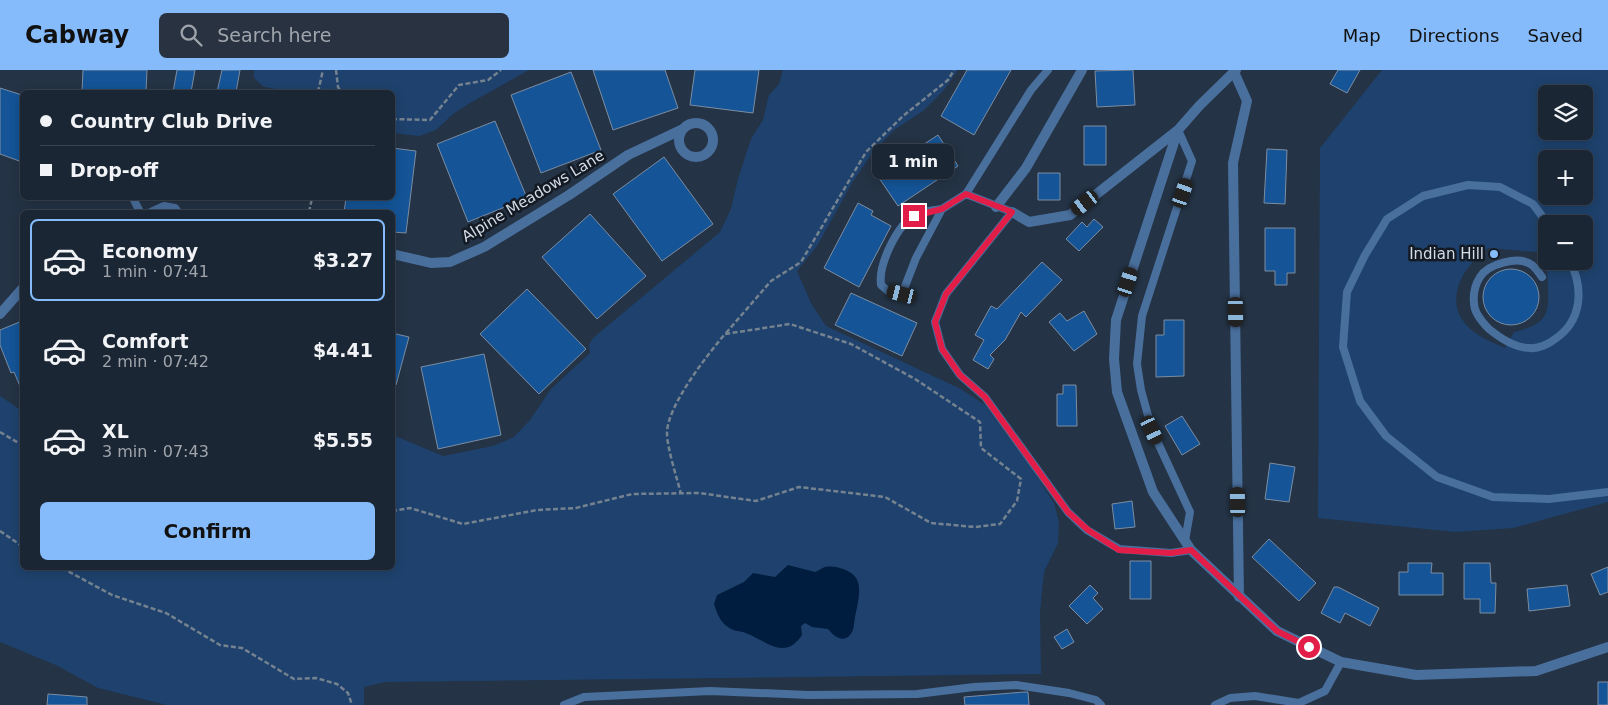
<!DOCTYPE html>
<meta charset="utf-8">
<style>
body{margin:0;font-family:"DejaVu Sans",sans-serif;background:#283240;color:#f1f3f6;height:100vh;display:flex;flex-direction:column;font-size:19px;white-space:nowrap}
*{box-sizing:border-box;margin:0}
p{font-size:16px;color:#a0a5ac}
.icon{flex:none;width:28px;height:28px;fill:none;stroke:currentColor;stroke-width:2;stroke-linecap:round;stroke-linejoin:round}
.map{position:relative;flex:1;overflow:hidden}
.side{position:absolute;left:20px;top:140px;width:375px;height:360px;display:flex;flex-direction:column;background:#1b2634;border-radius:8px;box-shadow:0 2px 12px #0003,0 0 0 1px #39434f}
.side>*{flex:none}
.top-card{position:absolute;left:20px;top:20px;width:375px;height:110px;border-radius:8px;box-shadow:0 2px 12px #0003,0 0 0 1px #39434f;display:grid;align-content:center;height:110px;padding:0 20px;background:#1b2634}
.tools{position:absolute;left:1538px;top:15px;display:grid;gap:10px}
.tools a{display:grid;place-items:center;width:55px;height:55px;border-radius:8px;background:#1b2634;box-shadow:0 2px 12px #0003,0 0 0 1px #39434f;font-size:25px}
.end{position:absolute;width:22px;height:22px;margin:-11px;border:6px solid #e11d48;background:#fff;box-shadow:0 0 0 2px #fff}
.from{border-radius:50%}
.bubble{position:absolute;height:35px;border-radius:8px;background:#1b2634;box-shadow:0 2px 12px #0003,0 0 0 1px #39434f;font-size:16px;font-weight:800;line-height:35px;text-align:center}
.car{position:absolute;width:15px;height:30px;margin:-15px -8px;border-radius:6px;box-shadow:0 0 4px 1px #0007;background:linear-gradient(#222 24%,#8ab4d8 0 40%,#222 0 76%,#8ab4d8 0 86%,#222 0)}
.top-card b{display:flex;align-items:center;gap:18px;height:48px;font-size:19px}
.top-card b+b{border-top:1px solid #39434f}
.top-card i{width:12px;height:12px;background:#f1f3f6}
ul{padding:9px 0 0;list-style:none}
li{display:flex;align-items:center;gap:15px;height:82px;margin:0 10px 8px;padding:0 10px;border:2px solid transparent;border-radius:8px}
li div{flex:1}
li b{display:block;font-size:19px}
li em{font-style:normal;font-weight:800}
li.on{border-color:#86bbfb}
li>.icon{width:45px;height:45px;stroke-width:1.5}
.primary-button{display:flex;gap:10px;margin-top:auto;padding:10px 20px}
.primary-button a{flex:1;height:58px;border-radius:8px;background:#86bbfb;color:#111;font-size:20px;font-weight:800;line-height:58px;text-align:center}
header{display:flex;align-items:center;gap:30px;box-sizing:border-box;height:70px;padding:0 25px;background:#86bbfb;color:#111}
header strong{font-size:24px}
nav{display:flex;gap:28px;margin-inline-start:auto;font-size:18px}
.search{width:350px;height:45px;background:#283240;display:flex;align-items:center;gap:12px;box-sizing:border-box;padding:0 18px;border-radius:8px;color:#a0a5ac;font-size:19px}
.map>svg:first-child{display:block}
</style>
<header>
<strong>Cabway</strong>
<div class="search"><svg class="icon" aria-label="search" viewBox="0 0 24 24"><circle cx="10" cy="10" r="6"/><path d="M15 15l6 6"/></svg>Search here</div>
<nav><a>Map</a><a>Directions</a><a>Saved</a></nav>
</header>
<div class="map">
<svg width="1608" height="635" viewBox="0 0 1608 635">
<rect width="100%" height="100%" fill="#243345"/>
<path fill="#1e426d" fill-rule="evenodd" d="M254,0H529L470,33L453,44L436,60L419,66L393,63L392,22H293L264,17L254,8Z
M783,0H958L944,20L923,41L894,60L873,82L852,113L817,176L797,201L812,235L826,256L961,319L985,335L1032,399L1054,433L1059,452L1058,473L1044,502L1040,542L1041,604L385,612L364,617V635H167L98,618L58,596L0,572V326L22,341V498H392L393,365L443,386L493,376L514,367L530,350L551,319L590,283L589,275L593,268L720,162L731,139L738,109L751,69L763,50L769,25L779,14Z
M1382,0H1608V432L1513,458L1455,462L1318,448L1320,78ZM1546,24H1584V61H1546ZM1546,89H1584V126H1546ZM1546,154H1584V191H1546ZM1488,178L1536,182C1549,197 1547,199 1548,218C1550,248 1543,255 1514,262L1505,278C1497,274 1488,271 1480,266C1439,241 1457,201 1488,178Z"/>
<path fill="#001c3e" d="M788,495L815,502C818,501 822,498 825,497C836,495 855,501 858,512C861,521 857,538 855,547C854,553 854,561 850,565C842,574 833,565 828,559L812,557L805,553L801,556L802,565C784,593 763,568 743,562C738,561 733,561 728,557C720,552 717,543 714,534L717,525L744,512L753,503L775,507Z"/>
<path fill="#145497" stroke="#7c8da2" d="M83,0H147L146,22H82Z
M177,0H195L191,22H173Z
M222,0H240L236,22H217Z
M593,0H665L678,38L613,60Z
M695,0H759L753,43L690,35Z
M967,0H1011L974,65L941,46Z
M1133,0L1135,35L1097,37L1095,1Z
M1338,0H1360L1347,23L1330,14Z
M571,2L601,80L541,103L511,25Z
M0,18L22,25V92L0,84Z
M495,51L527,128L468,152L437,74Z
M1084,56H1106V95H1084Z
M938,65L958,96L898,136L877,105Z
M392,78L416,81L406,163L392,162V142H344L346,128H392Z
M1267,79L1287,80L1285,134L1264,133Z
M664,87L713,154L662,191L613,124Z
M1038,103H1060V130H1038Z
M858,133L873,141L871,145L891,156L859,217L824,198Z
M590,144L646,206L597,249L542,187Z
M1094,149L1103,157L1079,181L1066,169L1082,152L1087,157Z
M1265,158H1295V203H1287V215H1275V201H1265Z
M1042,192L1062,210L1026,247L1021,242L1005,270L990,285L994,289L988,299L973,290L984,270L975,265L991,236L997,239Z
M1483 227a28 28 0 1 1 56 0a28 28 0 1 1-56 0Z
M527,219L586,279L539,324L480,264Z
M851,223L917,253L902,286L835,255Z
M1084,241L1097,264L1074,281L1049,252L1060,243L1067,251Z
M1164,250H1184V306L1156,307V265H1164Z
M22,251V321L14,302L11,303L0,275V260Z
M392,263L409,267L396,315H392Z
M484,284L501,365L438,379L421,297Z
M1063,315H1076L1077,356H1057V324H1063Z
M1182,346L1200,374L1182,385L1165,356Z
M1270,393L1295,397L1289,432L1265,429Z
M1132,431L1135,457L1115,459L1112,434Z
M1269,469L1316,513L1299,531L1252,487Z
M1130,491H1151V529H1130Z
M1408,493H1432L1431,503H1443V525H1399V502H1408Z
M1464,493H1490L1491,513H1496L1495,543H1480V529H1464Z
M1608,497V522L1600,525L1591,504Z
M1090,515L1098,523L1093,528L1103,539L1087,554L1069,536Z
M1567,515L1570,536L1529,541L1527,519Z
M1334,517H1338L1379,538L1370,556L1345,543L1340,553L1321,543Z
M1067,559L1074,572L1062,579L1054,567Z
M1598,612H1608V635H1598Z
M1024,622H1028L1029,635H965L964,627Z
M48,624L87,627V635H47Z"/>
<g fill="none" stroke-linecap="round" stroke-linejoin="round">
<path stroke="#758290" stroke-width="2.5" stroke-dasharray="5 2.5" stroke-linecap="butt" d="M336,0L338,17L341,22
M318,22L323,0
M392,49L430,50L459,15L488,10L501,0
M309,142L312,128
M726,263L771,211L801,192L866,82L903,46L948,10L954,0
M0,362L22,375
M392,441L410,438L463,454L537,440L576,438L632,424L699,423L756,431L799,417L885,427L931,453L975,457L1000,454L1017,431L1021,409L981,378L980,352L915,309L851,274L790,254L725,264C708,284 667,336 667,363C667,378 677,408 681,424
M0,461L22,476
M62,498L112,525L166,543L220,575L242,578L294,609L316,608L337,614L348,623L352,635"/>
<path stroke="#496f9d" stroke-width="8" d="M1178,60L1192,91L1142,246L1137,294L1141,320L1152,360L1190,442L1185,471
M966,124L1012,142L946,224L935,252L942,279L960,305L985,327L1068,442L1087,460L1119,479L1171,483L1191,480
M133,128L140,142
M942,139C933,140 924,141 915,145C897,155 878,195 881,215L888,221L902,224L916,188L942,139L966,124L1031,20L1048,0
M151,142L164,136L175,138L178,142
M1548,154L1533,134L1500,117L1468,115L1423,126L1387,149L1365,185L1347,222L1343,277L1360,331L1386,366L1437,407L1493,427L1549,429L1608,422
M1542,207C1539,203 1536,198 1532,195C1519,185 1488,194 1480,207C1475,215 1473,224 1474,233C1474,242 1483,253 1489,259C1500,268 1515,278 1530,278C1538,279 1549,274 1555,269C1582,251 1584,219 1570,191
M564,635L584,627L710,621L809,625L917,624L974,617L1016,615L1069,623L1096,630L1101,635
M1215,635L1230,628L1255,626L1299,633L1325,621L1341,592"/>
<path stroke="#496f9d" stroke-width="10" d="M1236,0L1200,35L1178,60L1116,250L1114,289L1117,322L1153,422L1191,480L1277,561L1341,592L1416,605L1536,601L1608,577
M1234,2L1247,31L1233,93L1239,527
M679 70a17 17 0 1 1 34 0a17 17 0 1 1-34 0Z
M996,137L1026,98L1082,0
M1012,142L1029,152L1070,145L1178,60
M392,184L431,193L450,192L484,177L569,125L628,85L683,59
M0,244L22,219"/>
</g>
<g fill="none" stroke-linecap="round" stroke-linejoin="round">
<path stroke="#e11d48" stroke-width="6" d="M914,146L942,139L966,124L1012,142L946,224L935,252L942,279L960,305L985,327L1068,442L1088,460L1119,480L1171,483L1191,480L1277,561L1309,577"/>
</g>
<circle fill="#86bbfb" stroke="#141a23" stroke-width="2" cx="1494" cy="184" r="5"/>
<g text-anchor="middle" stroke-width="5" stroke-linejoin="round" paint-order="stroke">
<g font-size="15" fill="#d2dce7" stroke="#141a23">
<text transform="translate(533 126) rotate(-31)" y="5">Alpine Meadows Lane</text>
</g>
<g font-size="15" fill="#d2dce7" stroke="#141a23" text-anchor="end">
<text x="1484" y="189">Indian Hill</text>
</g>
</g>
</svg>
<div class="tools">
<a><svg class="icon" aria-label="layers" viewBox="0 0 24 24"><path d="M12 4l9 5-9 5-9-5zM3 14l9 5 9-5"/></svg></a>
<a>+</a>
<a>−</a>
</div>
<i class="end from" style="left:1309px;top:577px"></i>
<i class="end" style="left:914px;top:146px"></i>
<div class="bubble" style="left:872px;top:74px;width:82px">1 min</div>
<i class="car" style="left:1183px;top:123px;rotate:19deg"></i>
<i class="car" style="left:1085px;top:133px;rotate:232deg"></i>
<i class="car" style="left:1128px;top:212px;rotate:18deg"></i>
<i class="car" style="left:902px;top:224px;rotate:284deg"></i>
<i class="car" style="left:1236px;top:242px;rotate:179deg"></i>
<i class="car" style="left:1152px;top:360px;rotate:155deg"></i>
<i class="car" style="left:1238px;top:432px;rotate:359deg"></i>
<div class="top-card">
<b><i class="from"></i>Country Club Drive</b>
<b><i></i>Drop-off</b>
</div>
<section class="side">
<ul>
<li class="on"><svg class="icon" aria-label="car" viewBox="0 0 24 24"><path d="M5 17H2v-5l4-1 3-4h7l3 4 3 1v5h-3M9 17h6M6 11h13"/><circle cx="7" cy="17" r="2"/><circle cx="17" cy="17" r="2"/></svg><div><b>Economy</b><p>1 min · 07:41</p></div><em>$3.27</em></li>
<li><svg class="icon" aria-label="car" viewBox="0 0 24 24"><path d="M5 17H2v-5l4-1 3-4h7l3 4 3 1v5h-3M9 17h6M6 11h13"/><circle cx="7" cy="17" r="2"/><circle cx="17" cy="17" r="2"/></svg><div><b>Comfort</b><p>2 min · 07:42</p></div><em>$4.41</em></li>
<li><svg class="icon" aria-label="car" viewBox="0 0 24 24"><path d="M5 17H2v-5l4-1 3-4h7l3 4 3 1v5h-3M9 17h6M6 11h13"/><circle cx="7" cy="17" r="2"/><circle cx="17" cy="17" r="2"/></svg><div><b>XL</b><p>3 min · 07:43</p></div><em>$5.55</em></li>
</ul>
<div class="primary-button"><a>Confirm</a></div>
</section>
</div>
